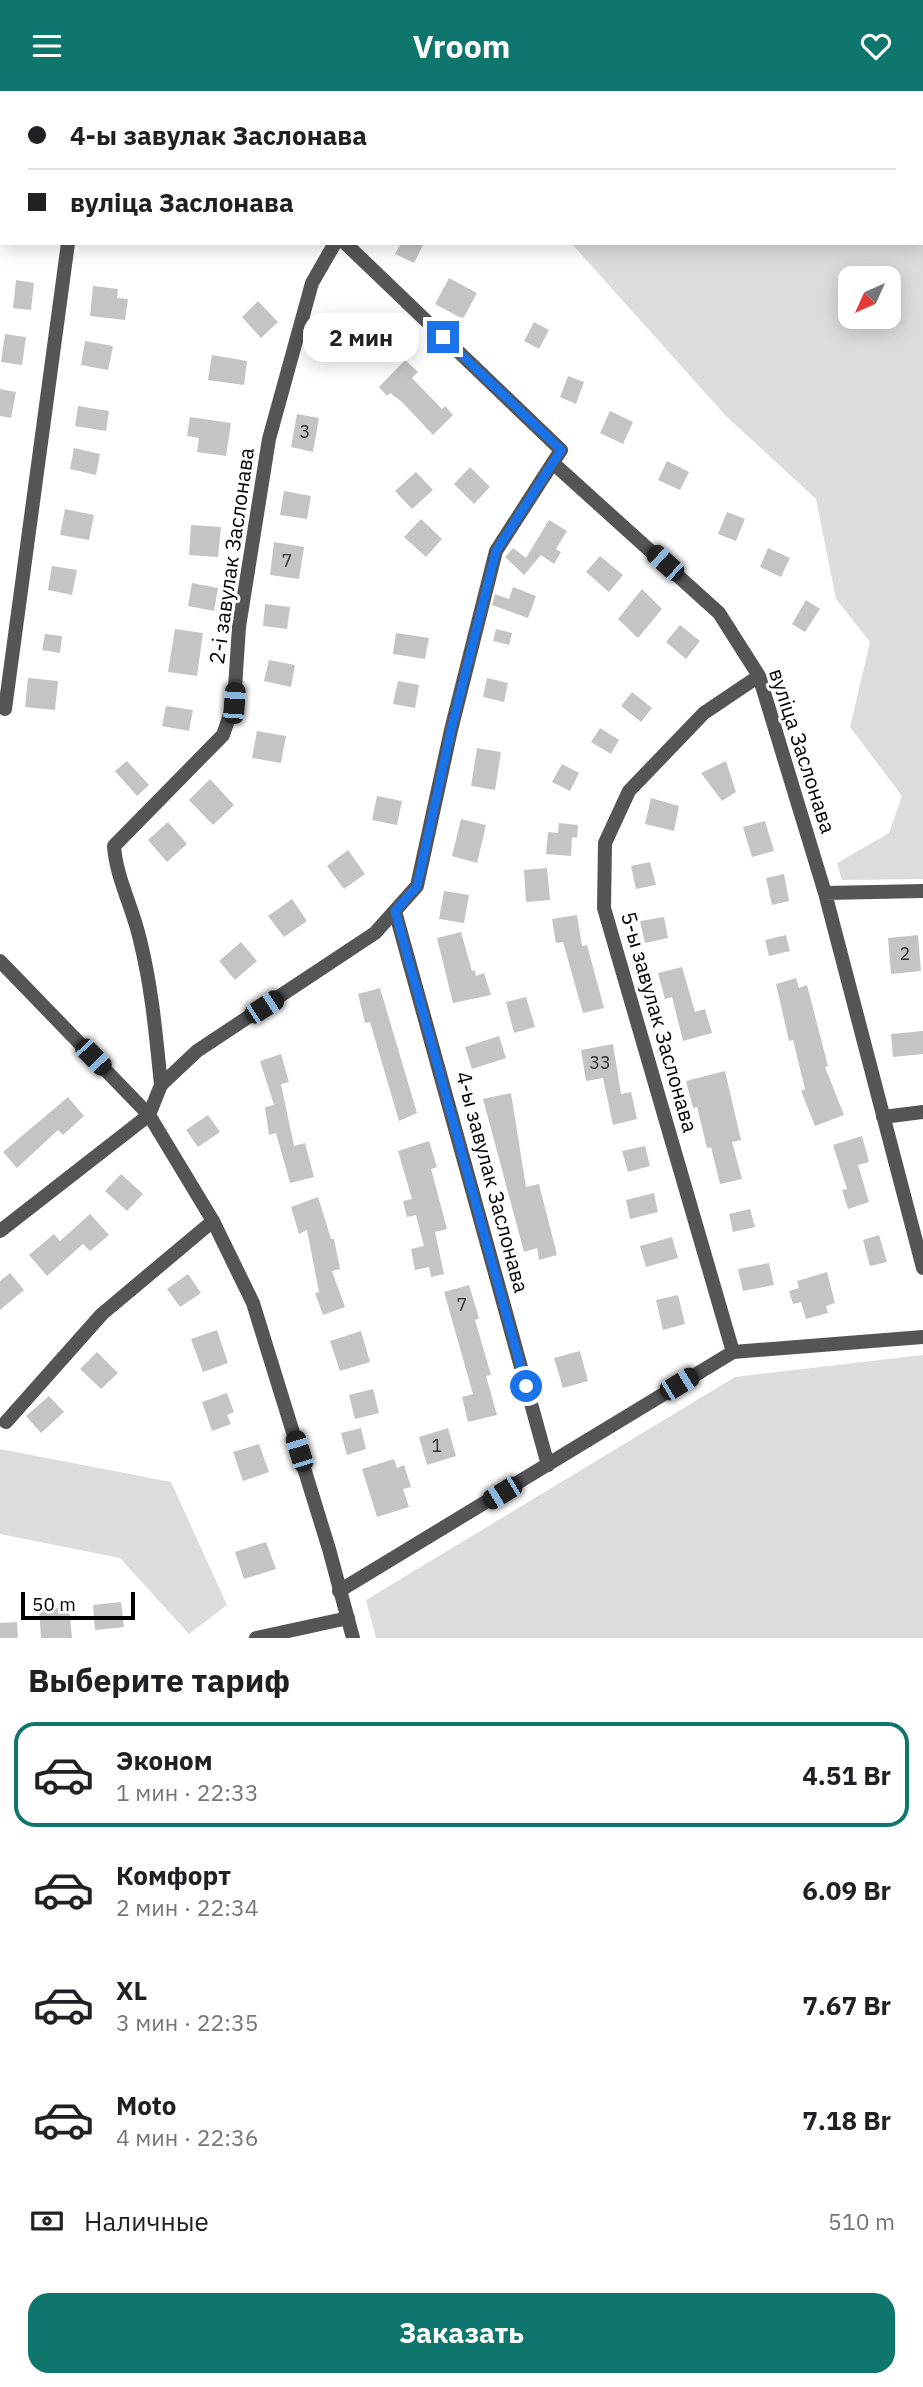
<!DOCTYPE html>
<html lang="ru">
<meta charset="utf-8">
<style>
body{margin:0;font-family:"IBM Plex Sans",sans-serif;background:#f2f2f2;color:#202124;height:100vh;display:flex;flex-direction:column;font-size:26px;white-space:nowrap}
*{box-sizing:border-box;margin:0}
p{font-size:23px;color:#757577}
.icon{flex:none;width:38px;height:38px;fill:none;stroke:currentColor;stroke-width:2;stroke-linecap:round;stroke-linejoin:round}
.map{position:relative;height:1547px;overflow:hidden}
.drawer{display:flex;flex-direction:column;background:#fff;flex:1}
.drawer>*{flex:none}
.guide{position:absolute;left:0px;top:0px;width:924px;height:154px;box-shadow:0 4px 18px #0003;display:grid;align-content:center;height:154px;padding:0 28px;background:#fff}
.needle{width:46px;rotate:225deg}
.fabs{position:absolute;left:838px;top:175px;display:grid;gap:14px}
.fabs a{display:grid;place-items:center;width:63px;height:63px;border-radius:14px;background:#fff;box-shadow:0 4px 18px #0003;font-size:35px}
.scale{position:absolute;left:21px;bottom:18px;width:114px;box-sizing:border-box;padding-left:7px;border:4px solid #000;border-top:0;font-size:19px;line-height:24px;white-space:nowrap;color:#000;-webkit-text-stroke:5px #fff;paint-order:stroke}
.end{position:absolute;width:32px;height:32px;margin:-16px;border:9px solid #1a73e8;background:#fff;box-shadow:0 0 0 4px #fff}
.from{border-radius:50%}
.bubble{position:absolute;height:49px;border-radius:21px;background:#fff;box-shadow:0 4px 18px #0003;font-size:23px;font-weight:700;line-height:49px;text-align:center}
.car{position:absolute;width:21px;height:42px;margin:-21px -10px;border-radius:9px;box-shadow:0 0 5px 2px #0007;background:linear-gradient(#222 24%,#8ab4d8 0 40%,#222 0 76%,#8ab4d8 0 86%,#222 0)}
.guide b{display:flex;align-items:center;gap:24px;height:66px;font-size:26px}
.guide b+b{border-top:2px solid #e0e0e0}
.guide i{width:18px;height:18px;background:#202124}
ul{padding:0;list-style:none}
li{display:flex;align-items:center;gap:21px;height:105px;margin:0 14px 10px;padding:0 14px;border:4px solid transparent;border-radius:21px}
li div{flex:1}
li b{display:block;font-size:26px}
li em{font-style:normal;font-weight:700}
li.selected{border-color:#0f766e}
li>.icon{width:63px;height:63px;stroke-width:1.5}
h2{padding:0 28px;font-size:32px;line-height:84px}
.pay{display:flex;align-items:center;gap:18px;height:77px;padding:0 28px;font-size:26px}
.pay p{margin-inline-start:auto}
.cta{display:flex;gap:14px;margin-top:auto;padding:14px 28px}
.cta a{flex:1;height:80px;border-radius:21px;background:#0f766e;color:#fff;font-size:28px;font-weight:700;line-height:80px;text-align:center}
header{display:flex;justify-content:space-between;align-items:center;height:91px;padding:0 28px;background:#0f766e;color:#fff;font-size:32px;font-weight:700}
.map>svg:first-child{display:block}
</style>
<header><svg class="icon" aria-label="menu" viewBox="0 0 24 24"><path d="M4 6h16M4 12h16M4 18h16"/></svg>Vroom<svg class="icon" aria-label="heart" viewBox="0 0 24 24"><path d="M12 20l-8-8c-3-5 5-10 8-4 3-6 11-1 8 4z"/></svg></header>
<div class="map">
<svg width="923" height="1547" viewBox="0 0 923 1547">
<rect width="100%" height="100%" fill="#fff"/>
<path fill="#dcdcdc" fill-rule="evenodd" d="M384,0H923V788L842,789L837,772L889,742L902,705L850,636L870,551L836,508L816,408L726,325L571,152H922V2ZM850,187H889V226H850Z
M923,1264V1547H376L366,1509L735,1286Z
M0,1358L171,1391L227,1514L189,1543L120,1467L0,1443Z"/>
<path fill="#c4c4c4" d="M401,152H424L414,172L395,163Z
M449,187L477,202L463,228L435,213Z
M16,189L34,192L31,219L13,217Z
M93,195L118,198L117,207L128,208L125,229L90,225Z
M258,210L278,231L261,247L242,226Z
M534,231L549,239L539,258L524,250Z
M360,233L381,253L365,270L344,250Z
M5,243L26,246L22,274L1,271Z
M85,250L113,255L108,279L81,274Z
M212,264L247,270L244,294L208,289Z
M405,269L418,281L412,287L442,318L445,315L453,324L433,344L402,311L390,302L387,305L379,296Z
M568,285L584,291L576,313L560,306Z
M0,298L16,301L11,327L0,325Z
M78,315L109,320L106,340L75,335Z
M610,320L633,331L623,353L600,342Z
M297,323L319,327L313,361L291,356Z
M190,326L231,332L226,365L197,361L199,347L187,345Z
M74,357L100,363L96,384L70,378Z
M667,370L689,381L680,399L658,389Z
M470,376L490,396L474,413L454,393Z
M416,381L433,399L412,418L395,400Z
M284,400L311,405L307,428L280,424Z
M65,418L94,424L89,449L60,444Z
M727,421L745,428L736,450L718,443Z
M421,428L442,448L426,466L404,446Z
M549,429L567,440L556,458L561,461L554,473L541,464L524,484L505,466L513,457L526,467Z
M191,434L221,436L218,466L189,464Z
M274,451L304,456L299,488L270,484Z
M768,457L790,467L781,486L760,476Z
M600,465L623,484L609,501L586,481Z
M52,475L77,479L72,504L48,499Z
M192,492L218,497L214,520L188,515Z
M513,496L536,505L528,527L492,514L495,503L509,508Z
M642,498L662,518L638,547L618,528Z
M806,509L820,518L805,541L792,533Z
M265,513L290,516L287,538L263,535Z
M680,534L700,550L686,568L666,551Z
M175,538L203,542L197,585L168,581Z
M496,538L512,542L509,554L493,550Z
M396,542L429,547L425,568L393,563Z
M45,543L62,545L60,562L42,559Z
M269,569L295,574L291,596L264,590Z
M28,587L58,590L55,619L25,616Z
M487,587L508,592L504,611L483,606Z
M398,590L419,594L415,617L393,613Z
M632,601L652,617L641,631L621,615Z
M166,615L193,619L189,640L162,635Z
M600,637L619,649L611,663L591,651Z
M257,640L286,645L281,672L252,667Z
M477,657L501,661L495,699L471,695Z
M127,670L149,694L137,705L115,680Z
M726,670L736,701L722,710L701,682Z
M562,673L579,682L570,700L552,691Z
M210,688L234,714L213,734L189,709Z
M377,705L402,710L397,734L372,729Z
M651,707L679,715L674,740L645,733Z
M461,728L486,734L477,772L452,765Z
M765,730L774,760L752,766L743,736Z
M168,731L187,753L167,771L148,749Z
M559,732L578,734L577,747L572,746L571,765L546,763L548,741L558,742Z
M348,759L365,783L344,798L327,775Z
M650,771L656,794L636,798L631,775Z
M547,777L550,809L526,811L524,779Z
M784,783L789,810L772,814L766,787Z
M444,800L469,804L464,832L439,828Z
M292,808L307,830L284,846L268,825Z
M577,824L582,855L587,854L604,917L583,922L563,851L556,852L552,828Z
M664,826L668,847L645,852L640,830Z
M461,841L472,880L475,879L476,885L484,882L491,904L453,912L437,847Z
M786,844L790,860L769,865L765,849Z
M918,844L921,880L891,883L888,847Z
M241,851L257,870L235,889L219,870Z
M682,876L695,921L705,918L712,942L683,950L672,906L665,908L658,882Z
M796,887L799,897L807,894L828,975L825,976L844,1024L815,1035L801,1000L805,998L793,949L789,950L776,893Z
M380,897L417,1022L399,1030L370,931L365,932L358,903Z
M526,906L535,936L514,942L506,911Z
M923,940V963L893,966L891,943Z
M499,945L506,967L472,978L465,956Z
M613,953L621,1003L631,1001L637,1028L613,1034L603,987L586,990L581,959Z
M281,963L289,991L281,993L294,1055L305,1052L314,1086L290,1092L276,1042L269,1044L265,1016L274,1014L260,970Z
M725,980L741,1049L732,1051L742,1088L720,1093L711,1056L707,1057L697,1016L693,1017L686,990Z
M511,1002L526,1096L539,1093L557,1164L539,1169L537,1157L524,1161L483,1008Z
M68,1006L84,1025L63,1044L58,1039L17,1077L3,1061Z
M208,1024L220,1041L198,1056L186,1039Z
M862,1045L869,1071L858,1074L869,1111L848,1118L842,1099L847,1098L833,1054Z
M429,1050L437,1076L431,1078L447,1138L435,1141L444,1183L431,1186L429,1176L415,1179L411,1158L424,1155L416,1124L407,1126L403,1110L412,1108L398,1060Z
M645,1055L650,1075L628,1081L622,1060Z
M121,1083L143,1103L127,1120L105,1100Z
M654,1102L658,1121L630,1128L626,1109Z
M318,1106L331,1148H334L340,1178L332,1180L345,1216L323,1224L315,1202L319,1201L307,1139L299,1143L291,1116Z
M750,1118L755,1136L733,1141L729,1123Z
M90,1123L109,1144L90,1160L83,1153L47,1185L29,1164L54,1143L60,1150Z
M879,1144L887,1171L870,1175L863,1149Z
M672,1146L678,1167L646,1176L640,1155Z
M769,1172L774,1194L743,1200L738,1178Z
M827,1181L835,1212L826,1215L828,1222L806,1228L801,1211L793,1213L789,1200L799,1197L797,1190Z
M10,1182L24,1199L0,1219V1190Z
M188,1183L201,1202L180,1216L167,1198Z
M469,1194L479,1227L475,1229L491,1284L486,1285L497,1324L468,1331L462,1306L473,1303L444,1201Z
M678,1204L685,1233L663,1239L656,1209Z
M217,1239L228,1272L203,1281L191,1248Z
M361,1240L370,1271L340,1280L330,1250Z
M580,1260L588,1290L563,1297L554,1267Z
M97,1261L118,1282L101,1298L80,1278Z
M373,1298L379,1322L355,1328L349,1304Z
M227,1302L234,1321L227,1324L231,1333L212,1340L202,1311Z
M49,1305L64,1321L41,1342L26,1325Z
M361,1337L366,1358L347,1364L341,1342Z
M448,1337L456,1365L427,1374L419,1346Z
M259,1353L269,1381L243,1390L233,1361Z
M394,1368L397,1377L404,1374L411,1396L403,1398L409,1416L377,1426L362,1378Z
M266,1451L276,1478L244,1488L235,1461Z
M121,1511L124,1536L95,1539L93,1514Z
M69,1516L72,1547H41L39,1518Z
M17,1531L18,1547H0V1532Z"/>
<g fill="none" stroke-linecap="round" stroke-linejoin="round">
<path stroke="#555" stroke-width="14" d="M65,2L66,0
M553,372L719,522L759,585L825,802L923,1177
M5,618L68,152
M825,802L923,800
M395,820L548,1374
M0,870L149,1024L0,1140
M161,994C156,945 152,897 140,849C133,817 116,786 114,755L223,644L234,612L239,536L269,348L312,192L335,152
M883,1026L923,1021
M733,1261L604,817L605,752L629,700L704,622L759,585
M6,1331L102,1223L213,1130
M339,1500L733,1261L923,1246
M256,1547L348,1527"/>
<path stroke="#555" stroke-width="14" d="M0,27H2
M345,152L561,359L496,460L451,639L417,795L375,842L197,960L161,994L149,1024L213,1130L253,1212L329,1458L353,1547"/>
</g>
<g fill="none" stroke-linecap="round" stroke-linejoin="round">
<path stroke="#1a73e8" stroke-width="9" d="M443,246L561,359L496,460L451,639L417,795L395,820L526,1295"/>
</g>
<g text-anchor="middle" stroke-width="6" stroke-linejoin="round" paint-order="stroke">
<g font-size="18" fill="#313131">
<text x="305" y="347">3</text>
<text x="287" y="476">7</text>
<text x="905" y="869">2</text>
<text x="600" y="978">33</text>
<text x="462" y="1220">7</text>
<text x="437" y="1361">1</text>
</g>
<g font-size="21" fill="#000" stroke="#fff">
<text transform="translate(232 465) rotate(-82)" y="7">2-і завулак Заслонава</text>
<text transform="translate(802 660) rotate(72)" y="7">вуліца Заслонава</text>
<text transform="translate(659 931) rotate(74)" y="7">5-ы завулак Заслонава</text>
<text transform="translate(492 1091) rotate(75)" y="7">4-ы завулак Заслонава</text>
</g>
</g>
</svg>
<div class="fabs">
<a><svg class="needle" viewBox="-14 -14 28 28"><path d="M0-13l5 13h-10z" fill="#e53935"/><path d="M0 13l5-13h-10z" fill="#757577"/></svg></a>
</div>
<div class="scale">50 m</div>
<i class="end from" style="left:526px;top:1295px"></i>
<i class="end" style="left:443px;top:246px"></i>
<div class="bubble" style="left:303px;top:222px;width:116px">2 мин</div>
<i class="car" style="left:665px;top:472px;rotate:312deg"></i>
<i class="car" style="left:234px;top:612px;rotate:4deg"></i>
<i class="car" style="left:264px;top:916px;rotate:57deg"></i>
<i class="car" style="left:93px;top:966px;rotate:136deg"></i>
<i class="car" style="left:679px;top:1293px;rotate:59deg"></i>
<i class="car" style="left:299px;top:1360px;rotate:343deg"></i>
<i class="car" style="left:502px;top:1402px;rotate:239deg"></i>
<div class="guide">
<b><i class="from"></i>4-ы завулак Заслонава</b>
<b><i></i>вуліца Заслонава</b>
</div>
</div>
<section class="drawer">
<h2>Выберите тариф</h2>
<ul>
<li class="selected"><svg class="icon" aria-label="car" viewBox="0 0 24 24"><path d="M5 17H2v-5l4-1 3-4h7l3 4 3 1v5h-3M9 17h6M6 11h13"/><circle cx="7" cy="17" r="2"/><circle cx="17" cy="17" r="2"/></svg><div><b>Эконом</b><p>1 мин · 22:33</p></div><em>4.51 Br</em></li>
<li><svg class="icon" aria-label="car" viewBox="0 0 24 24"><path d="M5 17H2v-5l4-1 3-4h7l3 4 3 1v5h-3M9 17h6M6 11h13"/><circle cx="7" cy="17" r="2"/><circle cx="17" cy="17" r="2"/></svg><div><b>Комфорт</b><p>2 мин · 22:34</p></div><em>6.09 Br</em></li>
<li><svg class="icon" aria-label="car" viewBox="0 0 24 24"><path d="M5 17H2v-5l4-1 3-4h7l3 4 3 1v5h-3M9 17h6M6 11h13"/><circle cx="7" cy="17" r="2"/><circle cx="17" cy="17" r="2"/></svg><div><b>XL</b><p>3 мин · 22:35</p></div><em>7.67 Br</em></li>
<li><svg class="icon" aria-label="car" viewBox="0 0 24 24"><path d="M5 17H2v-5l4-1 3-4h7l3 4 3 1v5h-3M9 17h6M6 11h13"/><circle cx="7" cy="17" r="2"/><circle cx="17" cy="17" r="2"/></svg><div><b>Moto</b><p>4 мин · 22:36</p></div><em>7.18 Br</em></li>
</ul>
<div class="pay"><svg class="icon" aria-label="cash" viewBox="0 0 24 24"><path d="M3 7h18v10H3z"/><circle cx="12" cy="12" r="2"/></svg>Наличные<p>510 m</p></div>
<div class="cta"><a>Заказать</a></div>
</section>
